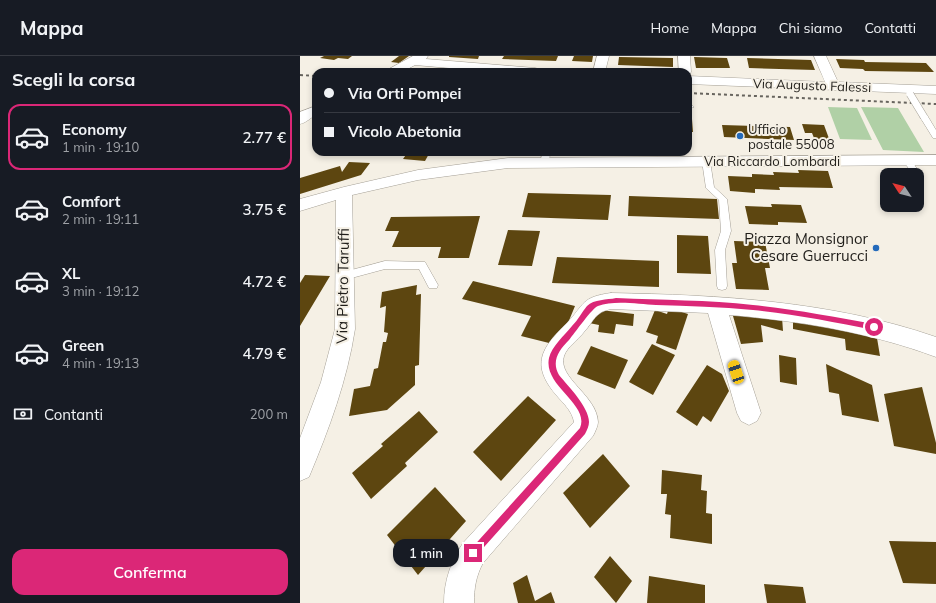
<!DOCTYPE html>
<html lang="it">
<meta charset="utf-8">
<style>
body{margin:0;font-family:Mulish,sans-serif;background:#242831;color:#f1f3f6;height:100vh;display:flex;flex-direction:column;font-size:15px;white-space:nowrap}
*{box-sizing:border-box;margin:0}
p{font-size:13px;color:#9ea1a6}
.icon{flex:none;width:22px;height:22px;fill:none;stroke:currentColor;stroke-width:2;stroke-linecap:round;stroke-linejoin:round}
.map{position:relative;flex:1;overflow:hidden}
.panel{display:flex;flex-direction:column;background:#171b24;width:300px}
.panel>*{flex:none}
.guide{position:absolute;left:12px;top:12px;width:380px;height:88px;border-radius:12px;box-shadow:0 2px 6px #0003;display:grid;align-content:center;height:88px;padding:0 12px;background:#171b24}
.needle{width:26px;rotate:306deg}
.buttons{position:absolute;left:580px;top:112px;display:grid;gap:8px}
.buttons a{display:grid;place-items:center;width:44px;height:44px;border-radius:8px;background:#171b24;box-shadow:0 2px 6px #0003;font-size:20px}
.end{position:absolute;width:18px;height:18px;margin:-9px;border:5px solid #db2777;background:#fff;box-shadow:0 0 0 2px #fff}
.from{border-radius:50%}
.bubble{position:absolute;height:28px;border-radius:12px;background:#171b24;box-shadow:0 2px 6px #0003;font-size:13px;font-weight:600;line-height:28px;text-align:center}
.car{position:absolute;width:12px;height:24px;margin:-12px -6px;border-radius:5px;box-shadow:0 0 3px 1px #0007;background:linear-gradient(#f5c518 24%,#345 0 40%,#f5c518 0 76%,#345 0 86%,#f5c518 0)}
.guide b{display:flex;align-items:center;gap:14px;height:38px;font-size:15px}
.guide b+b{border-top:1px solid #363941}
.guide i{width:10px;height:10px;background:#f1f3f6}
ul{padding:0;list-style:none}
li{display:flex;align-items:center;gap:12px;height:66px;margin:0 8px 6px;padding:0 4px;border:2px solid transparent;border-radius:12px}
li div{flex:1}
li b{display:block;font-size:15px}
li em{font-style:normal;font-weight:600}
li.selected{border-color:#db2777}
li>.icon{width:36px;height:36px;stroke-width:1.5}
h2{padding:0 12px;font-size:18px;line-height:48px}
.pay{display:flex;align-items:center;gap:10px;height:44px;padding:0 12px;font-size:15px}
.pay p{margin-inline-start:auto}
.primary-button{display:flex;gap:8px;margin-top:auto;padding:8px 12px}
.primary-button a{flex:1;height:46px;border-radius:12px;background:#db2777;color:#fff;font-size:16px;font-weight:600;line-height:46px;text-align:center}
header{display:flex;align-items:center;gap:24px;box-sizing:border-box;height:56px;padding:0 20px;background:#171b24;border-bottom:1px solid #363941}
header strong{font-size:19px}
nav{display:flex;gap:22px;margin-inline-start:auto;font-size:14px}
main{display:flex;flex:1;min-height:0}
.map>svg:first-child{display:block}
</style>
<header>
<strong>Mappa</strong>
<nav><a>Home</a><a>Mappa</a><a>Chi siamo</a><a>Contatti</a></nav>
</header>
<main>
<section class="panel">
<h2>Scegli la corsa</h2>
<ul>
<li class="selected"><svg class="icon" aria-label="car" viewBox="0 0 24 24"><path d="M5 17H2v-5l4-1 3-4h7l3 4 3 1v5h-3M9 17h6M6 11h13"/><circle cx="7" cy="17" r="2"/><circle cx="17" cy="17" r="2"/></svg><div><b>Economy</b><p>1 min · 19:10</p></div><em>2.77 €</em></li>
<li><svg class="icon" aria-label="car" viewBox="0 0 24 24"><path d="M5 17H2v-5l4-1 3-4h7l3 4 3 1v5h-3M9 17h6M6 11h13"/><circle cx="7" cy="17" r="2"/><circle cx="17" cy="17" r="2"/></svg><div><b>Comfort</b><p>2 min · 19:11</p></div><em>3.75 €</em></li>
<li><svg class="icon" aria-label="car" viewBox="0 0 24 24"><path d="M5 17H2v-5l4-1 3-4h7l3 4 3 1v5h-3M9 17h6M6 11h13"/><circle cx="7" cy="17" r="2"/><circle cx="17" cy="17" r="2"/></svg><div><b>XL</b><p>3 min · 19:12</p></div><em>4.72 €</em></li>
<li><svg class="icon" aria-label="car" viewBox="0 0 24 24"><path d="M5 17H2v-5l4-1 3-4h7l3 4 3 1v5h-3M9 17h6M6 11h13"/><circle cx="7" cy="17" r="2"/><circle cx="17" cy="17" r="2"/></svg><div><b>Green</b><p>4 min · 19:13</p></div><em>4.79 €</em></li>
</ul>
<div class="pay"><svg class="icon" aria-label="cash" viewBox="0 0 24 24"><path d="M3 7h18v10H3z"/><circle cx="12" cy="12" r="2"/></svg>Contanti<p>200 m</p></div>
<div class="primary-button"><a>Conferma</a></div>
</section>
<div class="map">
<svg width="636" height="547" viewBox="0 0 636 547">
<rect width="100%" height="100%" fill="#f5f0e5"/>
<path fill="#b0d0a6" d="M528,51L557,52L572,84L540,83Z
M561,51L598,52L624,96L583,94Z"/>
<path fill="#5d4610" d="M24,0H52L48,3L38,2L34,4L20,2Z
M99,0H109L99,7L91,6Z
M149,0H179L178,3L149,1Z
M204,0H258L256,5L202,3Z
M274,0H293L292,6L272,5Z
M319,1L373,2V11L318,9Z
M394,1L427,2L430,12H396Z
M447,2L511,4L515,14L449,12Z
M536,3L564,4L565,6L626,7L634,16L565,15L563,13L540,12Z
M388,63H392L393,76H388Z
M502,68L524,69L531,88L516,87L512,77H505Z
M422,69L490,71L494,84L424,81Z
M108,96H130L125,105L103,103Z
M49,106L70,107L61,119L0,138V122L40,110L42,116Z
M498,114L528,115L533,132L479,131L480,134L455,133V137L430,135L428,120L452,121V118L474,119L473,116L499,117Z
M228,137L311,139L308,164L222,161Z
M329,140L417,143L419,163L328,160Z
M471,148L501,149L507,167L478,166V169L449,168L445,150L472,151Z
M180,160L169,202H138L141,191H92L99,175H85L91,161Z
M208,174L240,175L232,210L198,209Z
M377,179L408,180L411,218L377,217Z
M434,185L465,186L470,212H465L469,234L436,233L432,207H437Z
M257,201L359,205V231L252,227Z
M5,219L30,220L0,270V227Z
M173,225L275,250L268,267L249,287L221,280L231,260L162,243Z
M117,229L116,239L121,238L119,309L115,310V329L87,354L49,360L54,333L70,330L74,313L78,312L83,286H86L88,277L84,276L86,250L80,252L82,236Z
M369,252L388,258L376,294L356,287L358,280L346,276L355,254L367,258Z
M292,253L334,258L333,270L316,268L314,278L298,276L299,269L289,267Z
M431,253L482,261L483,275L461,269L463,286L441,288Z
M493,260L576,276L580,300L546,294L545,283L493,273Z
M352,288L375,299L353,339L329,326Z
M291,290L328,304L315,333L277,318Z
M479,299L496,302L497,329L480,326Z
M526,308L572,329L579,366L542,359L539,338L529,336Z
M407,309L422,318L429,335L411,366L403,360L397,370L376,356Z
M622,331L636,387V398L594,390L584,338Z
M228,340L256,364L201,425L173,396Z
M119,355L138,376L105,407L107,410L71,443L52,417L83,390L81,388Z
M303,398L330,430L290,472L263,437Z
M362,414L402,419L401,434L407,435L406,457L412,458V488L370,482L371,459L365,458L367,438H361Z
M135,431L166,465L118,519L87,479Z
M589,485L636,486V528L603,527Z
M310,500L332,525L316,547L294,521Z
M227,519L235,545L251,536L255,547H218L213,527Z
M349,520L405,529V547H347Z
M464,528L503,531L506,547H467Z"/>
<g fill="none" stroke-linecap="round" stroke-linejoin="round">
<defs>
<path id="lane" d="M388,49L393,50L394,51L388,53Z
M621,59H627L636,74V82H633L620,61Z
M243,96H251L248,106L244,108L240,106Z
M604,102H610L621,119L620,121L617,122V119H613L603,104Z
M403,103H406L410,105L414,131L427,143L431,175L425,194L427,230L426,233L422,234L418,233L417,230L415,194L421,175L419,144L406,132L402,105Z
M85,205L125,206L138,229L137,232H129L119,213H85L44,224L40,223L39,220L40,217L44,216Z"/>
<path id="street" d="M113,0H128L126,3L235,12L239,13L241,16H195L115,9L102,16H87L89,13Z
M297,0H309L305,16H293Z
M378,0H390L391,16L389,19H388V16H379Z
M514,0H526L538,26L636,30V38L388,28V20L525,26Z
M16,50V59C10,62 6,67 0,68V56Z
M636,99V109L208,112L118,124L52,139L55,273C47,325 29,373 9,421L0,425V382L21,326L35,273L36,144L0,155V143L44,131L118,114L208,102Z
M311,237C420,239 532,245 636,281V301C569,276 499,265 429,259L461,357L457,365L449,369L441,365L437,357L408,257L311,253C295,256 294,265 284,276C278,284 267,291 264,300C257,322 297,339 298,366C298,370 295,376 293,380L183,507C176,520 174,532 174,547H144C144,525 151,505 163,487L274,366C272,355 264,348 257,340C230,309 241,292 267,267C285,248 281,241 311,237Z"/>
</defs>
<use href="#lane" stroke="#a5a096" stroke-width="1"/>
<use href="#street" stroke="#a5a096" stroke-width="1"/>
<use href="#lane" fill="#fff" fill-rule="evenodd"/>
<use href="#street" fill="#fff" fill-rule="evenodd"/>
<path stroke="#67645e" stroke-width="2" stroke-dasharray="3 3" stroke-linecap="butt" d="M0,19L16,20
M388,37L636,48"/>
<defs>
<path id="lane-bridge" d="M610,38L624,61"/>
</defs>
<use href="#lane-bridge" stroke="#a5a096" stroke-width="8" stroke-linecap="butt"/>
<use href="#lane-bridge" stroke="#fff" stroke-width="7"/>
</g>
<path fill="#db2777" d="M316,242C362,244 408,244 453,249C494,253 534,261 574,268L577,271L574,274C534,266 494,258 453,254C421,251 388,250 356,249C339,248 313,244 298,250C293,251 274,278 269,284C259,294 251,305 259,319C268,330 289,351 289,366C289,370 287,374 285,378L176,500L173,501L170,500L169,497L170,494L280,372C290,348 243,330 249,302C252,290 264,280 272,270C278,264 282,256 287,250C294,243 307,244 316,242Z"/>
<g fill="#236abb" stroke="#f5f0e5" stroke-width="1.5">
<circle cx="440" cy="80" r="4"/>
<circle cx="576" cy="192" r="4"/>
</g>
<g text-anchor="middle" stroke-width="4" stroke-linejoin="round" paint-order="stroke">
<g font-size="13" fill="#201e1a" stroke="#f5f0e5">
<text transform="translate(512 29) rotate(2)" y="5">Via Augusto Falessi</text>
<text x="472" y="110">Via Riccardo Lombardi</text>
</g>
<g font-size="13" fill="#201e1a" stroke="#f5f0e5" text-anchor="start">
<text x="448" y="78">Ufficio<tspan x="448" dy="15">postale 55008</tspan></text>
</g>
<g font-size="15" fill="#201e1a" stroke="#f5f0e5" text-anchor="end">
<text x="568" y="188">Piazza Monsignor<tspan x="568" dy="17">Cesare Guerrucci</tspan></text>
</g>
<g font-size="15" fill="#201e1a" stroke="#f5f0e5">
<text transform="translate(43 230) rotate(-89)" y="5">Via Pietro Taruffi</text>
</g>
</g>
</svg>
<div class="buttons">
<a><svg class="needle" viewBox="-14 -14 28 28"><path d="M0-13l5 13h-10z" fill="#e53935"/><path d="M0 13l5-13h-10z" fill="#9ea1a6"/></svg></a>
</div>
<i class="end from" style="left:574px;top:271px"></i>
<i class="end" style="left:173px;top:497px"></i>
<div class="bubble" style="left:93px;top:483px;width:66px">1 min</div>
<i class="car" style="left:436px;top:316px;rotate:342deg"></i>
<div class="guide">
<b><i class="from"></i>Via Orti Pompei</b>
<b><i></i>Vicolo Abetonia</b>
</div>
</div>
</main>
